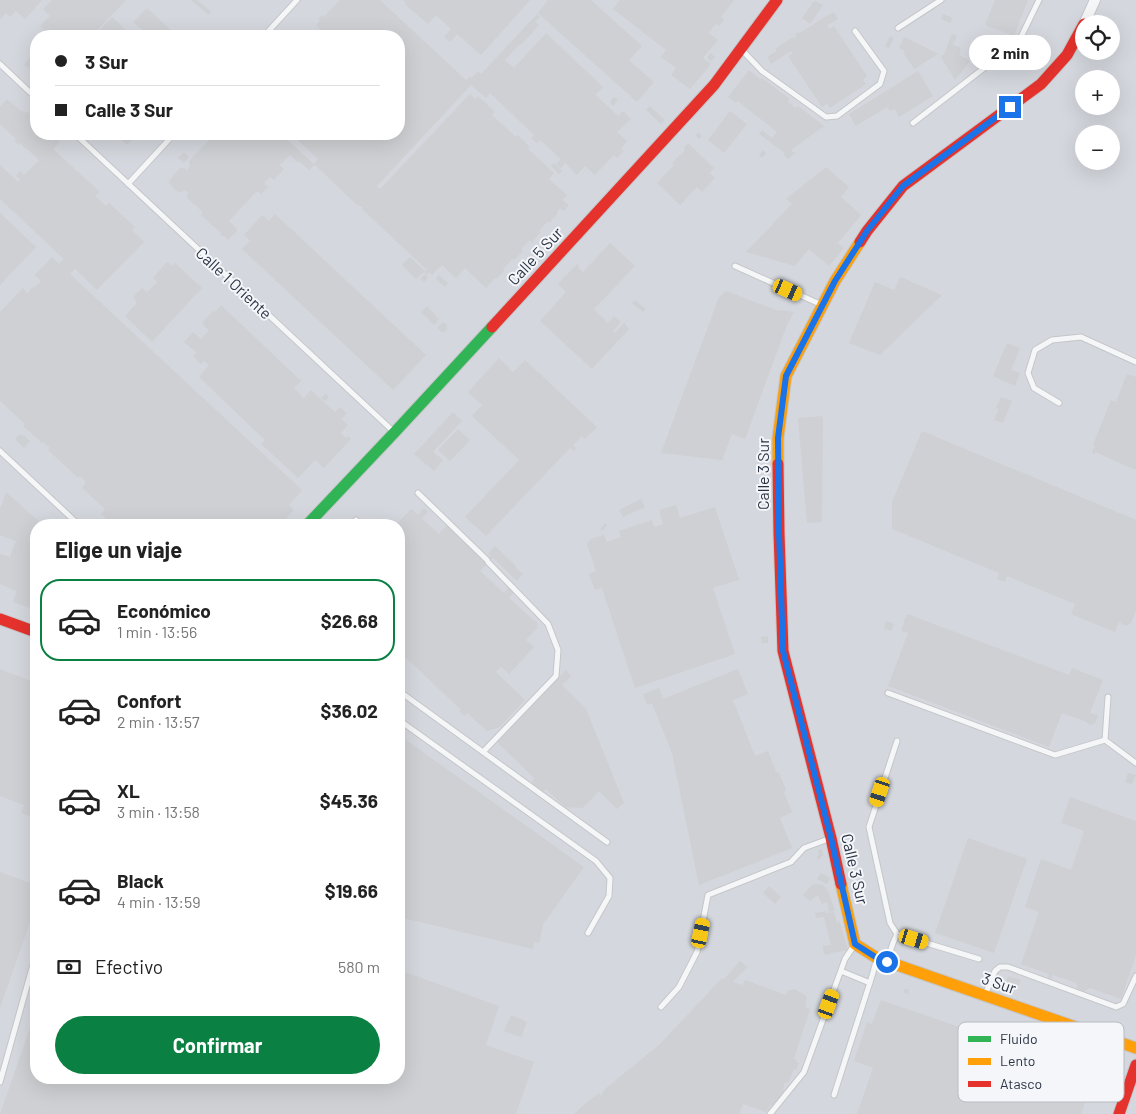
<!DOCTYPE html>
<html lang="es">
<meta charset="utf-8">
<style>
body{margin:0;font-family:Barlow,sans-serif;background:#f6f6f6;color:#222;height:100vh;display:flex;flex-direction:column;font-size:19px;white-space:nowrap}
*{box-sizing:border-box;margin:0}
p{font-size:16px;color:#767676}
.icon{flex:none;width:28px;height:28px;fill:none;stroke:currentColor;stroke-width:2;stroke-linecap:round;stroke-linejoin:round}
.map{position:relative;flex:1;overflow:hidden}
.side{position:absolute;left:30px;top:519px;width:375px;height:565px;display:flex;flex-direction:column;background:#fff;border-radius:20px;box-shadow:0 5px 20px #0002}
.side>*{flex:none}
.banner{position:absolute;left:30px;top:30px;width:375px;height:110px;border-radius:20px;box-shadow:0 5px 20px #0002;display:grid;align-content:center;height:110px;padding:0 25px;background:#fff}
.tools{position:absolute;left:1075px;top:15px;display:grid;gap:10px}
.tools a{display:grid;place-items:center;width:45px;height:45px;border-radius:50%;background:#fff;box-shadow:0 5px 20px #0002;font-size:25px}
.end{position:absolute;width:22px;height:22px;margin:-11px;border:6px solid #1a73e8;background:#fff;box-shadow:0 0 0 2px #fff}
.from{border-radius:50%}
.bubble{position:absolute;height:35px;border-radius:18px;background:#fff;box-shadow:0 5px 20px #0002;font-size:16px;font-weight:700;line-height:35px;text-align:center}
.car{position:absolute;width:15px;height:30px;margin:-15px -8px;border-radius:6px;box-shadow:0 0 4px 1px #0007;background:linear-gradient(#f5c518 24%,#345 0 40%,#f5c518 0 76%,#345 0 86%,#f5c518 0)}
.banner b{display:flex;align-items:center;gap:18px;height:48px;font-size:19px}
.banner b+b{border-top:1px solid #e0e0e0}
.banner i{width:12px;height:12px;background:#222}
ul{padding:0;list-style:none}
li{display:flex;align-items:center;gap:15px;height:82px;margin:0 10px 8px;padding:0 15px;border:2px solid transparent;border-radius:20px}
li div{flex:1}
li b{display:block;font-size:19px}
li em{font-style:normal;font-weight:700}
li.on{border-color:#0b8043}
li>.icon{width:45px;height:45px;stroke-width:1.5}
h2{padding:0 25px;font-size:22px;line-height:60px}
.pay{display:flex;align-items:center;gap:12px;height:55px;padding:0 25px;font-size:19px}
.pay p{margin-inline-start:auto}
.action{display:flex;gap:10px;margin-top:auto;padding:10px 25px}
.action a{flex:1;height:58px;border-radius:30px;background:#0b8043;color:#fff;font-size:20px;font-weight:700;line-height:58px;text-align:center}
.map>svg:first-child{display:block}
</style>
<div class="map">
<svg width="1136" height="1114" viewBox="0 0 1136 1114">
<rect width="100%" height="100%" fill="#e6e8ea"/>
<path fill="#d4d7dd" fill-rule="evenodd" d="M0,0H1136V1114H0ZM1084,24H1111V51H1084ZM36,36H399V134H36ZM1084,79H1111V106H1084ZM1084,134H1111V161H1084ZM36,525H399V1078H36Z"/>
<path fill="#ced0d3" d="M0,0H42L25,19L16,11L10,17L6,13L0,19Z
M52,0H126L92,36H51L40,26L50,16L43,9Z
M191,0H197L211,12L209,15Z
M340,0H380L466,80L470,76L471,78L478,71L481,74L537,14L540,17L535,22L539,25L521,45L520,44L505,60L514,68L546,33L603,87L596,94L597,96L618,116L623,111L631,119L617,132L627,141L621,149L624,151L617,158L614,155L611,158L595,175L585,166L577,175L565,163L561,168L556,164L561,159L540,140L537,143L531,138L534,135L490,93L486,98L471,85L377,186L380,189L470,94L476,99L478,96L495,112L492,115L516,137L518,135L530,147L528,149L554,173L549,179L567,195L563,200L569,205L564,211L560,208L557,212L558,213L549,223L548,221L539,231L541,232L532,242L530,240L521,249L523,251L514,260L512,259L503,269L505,270L496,279L495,278L486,288L465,268L456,278L442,265L432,275L429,272L427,275L424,272L427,270L362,209L363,208L359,205L358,206L314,164L318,159L291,134H399V36H317L322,31L316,25L320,21L318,19L322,15L324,17Z
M403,0H530L481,55L457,34L450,42L444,37L451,29L436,15L428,24L405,4L406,3Z
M548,0H591L642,46L629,60L654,82L637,102L538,13Z
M620,0H734L721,17L724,20L719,26L716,23L709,33L718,40L703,58L711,64L690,89L671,75L676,68L661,57L666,50L613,9Z
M995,0H1028L1014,36L985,25Z
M814,1L823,5L810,24L802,18Z
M147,8L172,31L178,36H149L133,22Z
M834,12L838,19L828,25V27L829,29L834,26L867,76L863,80L866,84L830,108L827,103L822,107L788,56L792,54L791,51L771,64L767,57L777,51L775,49L793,37L794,39L796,37L795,34L799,32L800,33L823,18Z
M943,14L952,18L950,23L941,19Z
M112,17L126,30L120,36H100L97,33Z
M952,34L957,36L953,45L961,48L959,55L970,61L955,80L941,57L944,54Z
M890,36L894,38L889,48L885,46Z
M904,37L917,43L938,54L914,69L903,52L905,51L899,48Z
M710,53L715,57L711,61L707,58Z
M30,58L34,62L32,64L34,66L31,70L24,64Z
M749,70L760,79L762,78L790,99L788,102L796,108L798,106L824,126L791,150L795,153L788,159L783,154L785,153L759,134L762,130L772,138L777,132L738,101L736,103L728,97Z
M918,71L933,96L899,117L895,109L890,111L887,107L856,126L849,114Z
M614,97L618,100L613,106L610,102Z
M7,99L21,111L28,112L34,118L36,125V134H44L52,141L55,138L60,142L53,149L100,192L95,196L106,206L109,203L135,227L132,230L144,242L97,290L75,269L70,274L302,490L289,505L294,510L280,525H275L272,523L270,525H121L119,522L116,525H113L101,514L105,509L82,488L86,482L80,476L78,478L48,450L50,448L43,442L42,443L23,426L25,424L0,401V312L23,288L27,293L33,287L34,288L41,281L35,275L52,257L59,264L64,259L0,199V165L18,182L20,180L16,176L20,171L24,175L39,160L20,143L19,145L14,141L16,139L0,124V107Z
M650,106L665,120L661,124L646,110Z
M730,111L747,124L724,153L708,140Z
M698,132L702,136L699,139L695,135Z
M120,134H134V135L131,138L132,140L127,145L120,139L121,137Z
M215,134H281L315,165L309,170L299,161L297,162L290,155L280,165L284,169L274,180L270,177L264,183L268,187L261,194L257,191L229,221L237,229L236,230L237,231L228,240L224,236H222L221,235V233L201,215L203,212L188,199L187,195L189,193L185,190L182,192H178L170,184L169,181L180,168H184L187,170L190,166L189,161Z
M688,143L714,168L710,173L715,178L702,192L697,187L680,205L657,183L674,165L672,163L685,150L684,148Z
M763,150L766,153L762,158L759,155Z
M184,152L189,157L184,163L178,158Z
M554,163L562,171L559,174L551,166Z
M826,167L849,187L841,197L861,215L838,243L844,248L829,266L809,249L795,266L746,252L792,204L786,199Z
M0,213L36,247L0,285Z
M275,214L426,355L393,390L242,249L250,241L244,235L262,215L269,221Z
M610,243L635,266L594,309L608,323L614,316L621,322L613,331L615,333L624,323L629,329L592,369L540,321L566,292L558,284L577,264L579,265V268L583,272Z
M410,257L425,271L416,279L402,265Z
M167,262L172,266L175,263L202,288L152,342L125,316L137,303L133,297L142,288L147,292L157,282L153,278Z
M425,274L428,278L424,282L420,279Z
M439,275L448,283L445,287L436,279Z
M900,277L942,295L880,355L849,343L875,282L894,290Z
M726,291L778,311V310L794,312L787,325L745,439L732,434L722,460L661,453L719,297Z
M635,300L646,309L643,312L632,303Z
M221,305L301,381L294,388L304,398L311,390L335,412L340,407L347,413L342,419L348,425L341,433L346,438L348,436L351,439L324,468L315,460L298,478L261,444L265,440L199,377L209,365L204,361L201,364L193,356L197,353L184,342L193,332L201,339L209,331L202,323L214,310L215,312Z
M427,306L439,319L434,325L421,312Z
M443,322L447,325V329L445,332H442L437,328Z
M1007,343L1020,348L1011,370L1020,373L1015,386L993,376Z
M499,358L513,372L525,360L597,427L585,439L582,436L573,445L576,448L574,451L570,448L486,536L465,517L519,460L472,416L482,405L468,392Z
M1127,374L1136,377V470L1095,452V454L1092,453L1095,445H1093L1111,400L1116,402Z
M326,394L329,397L325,401L321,398Z
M1001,397L1012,401L1003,423L994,420L999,409L996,408Z
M453,412L462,421L433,452L443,460L434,471L414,454Z
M823,416L822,522L807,523L798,418Z
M458,429L470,440L450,461L438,450Z
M922,431L1136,520V611L1131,623L1126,626L1119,622L1115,632L1071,614L1075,604L1007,576L1005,582L997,579L999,573L892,529V502Z
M20,434L23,436L24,435L30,441L24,448L15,439Z
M6,492L43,525H36V610L13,602L17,591L0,584V554L10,557L16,541L0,535V507H1Z
M641,499L645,507L623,517L619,510Z
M676,505L680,518L715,507L739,580L713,588L735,654L635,688L602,588L595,590L589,574L596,571L587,544L591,539L604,535L607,542L621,537L619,531L652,520L654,527L663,524L659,510Z
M424,508L428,512L422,519L439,534L447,525L485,561L491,556L488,554L495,546L516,566L515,567L523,574L517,581L493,558L480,571L504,593L509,587L514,592L509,598L538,624L536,626L538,627L526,640L534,647L509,674L501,667L496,672L525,700L500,727L487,731L467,713L465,716L459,711L461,710L399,651V525H396L411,509L418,515Z
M605,523L607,525L602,531L600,530Z
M907,614L1069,675L1072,668L1103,680L1090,713L1098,716L1095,723L1090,725L1087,723V722L1062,713L1049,747L888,686L908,633L901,631L905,618H906Z
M886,621L894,624L891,631L884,628Z
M768,636V643H762L761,637Z
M0,669L36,683V827L33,826L36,818L21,813L24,805L0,796Z
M738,669L748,694L733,700L755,756L768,751L776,772L779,773L786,789L784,793L792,812L780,818L792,848L699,885L672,753L652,703L647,705L643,694L659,688L663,699Z
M566,670L571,676L562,685L586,709L624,803L617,809L599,791L583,808L565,807L546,789L541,794L531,784L534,778L497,742Z
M399,735L584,867L542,926H543L539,943L534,942L533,949L399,917Z
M1128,773L1136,775L1132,784L1125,782Z
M1070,797L1136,821V955L1121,999L1090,988L1085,991L1078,989L1076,983L1053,975L1051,979L1048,978L1049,974L1021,964L1039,912L1025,907L1041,859L1071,870L1084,831L1061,823Z
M968,838L1027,859L994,953L935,933Z
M822,849L823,855L818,861L817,856L819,855L818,850Z
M0,872L36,885V905L0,1008Z
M821,873L830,878L827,884L817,879Z
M813,884L814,885L816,884L823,885L828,890L835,911L829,912L827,902L822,904L818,895L810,901L803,895Z
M769,886L781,897L775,904L763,893Z
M826,911V915L827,913L834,912L837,923L840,922L848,950L831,953L829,954V955L824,954L823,946L831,945L824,917L816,918L815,913Z
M740,961L747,967L733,982L743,985L745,980L786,995L788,990L792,991L791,990L794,989L805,995V996L807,997L805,1007L810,1009L794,1059L797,1060L796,1062L799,1063L796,1070L794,1069L788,1083L785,1082L783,1089L785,1091L773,1106L771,1105L766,1112L743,1104L739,1114H574L579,1110V1109L599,1093L601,1096L605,1089L660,1044L722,978L724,979Z
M399,970L499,1006L486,1045L534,1062L516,1114H0L36,1011V1078H399Z
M1008,976L1021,980L1018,987L1006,983Z
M905,988L909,990L908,994L903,992Z
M881,1000L1095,1074L1081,1114H857L873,1068L854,1061L867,1022L872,1024Z
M511,1015L524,1020V1021L527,1022L521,1037L504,1031Z"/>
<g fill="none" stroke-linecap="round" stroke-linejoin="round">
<defs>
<path id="lane" d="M898,28L941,0
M264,36L297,0
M741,49L762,71L826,117L837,116L880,84L884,71L855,31
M0,64L36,98
M913,123L1019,41L1039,0
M75,134L394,432
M128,184L174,134
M735,266L822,305
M1059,403L1034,388L1028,373L1035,350L1052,340L1081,337L1136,362
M0,451L79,525
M418,493L487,560
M351,525L356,520
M399,691L607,842
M888,693L1055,755L1105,740
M1108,697L1105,740L1136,763
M399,720L596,861L610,878L609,896L588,933
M483,752L556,676L558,650L548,624L488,562
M897,934L979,959
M887,961L893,943L897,934L890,923L869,827L897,741
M841,971L870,983
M985,995L995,971L1000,967H1008L1116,1007L1123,1004L1136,976
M661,1007L679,987L697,952L708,895L791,862L804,848L831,838
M0,1082L36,954
M834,1095L872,976L877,958
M770,1114L804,1072L845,959L855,944"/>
<path id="street" d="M1084,24L1095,0"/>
<path id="fast" d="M307,525L394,433L492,327"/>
<path id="slow" d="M778,464V438L786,376L835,281L860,242
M841,884L855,944L877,958L1136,1048"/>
<path id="jam" d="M860,242L867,231L903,186L1041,84L1067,55L1084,24
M492,327L714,85L777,0
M778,464L779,533L783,651L831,838L841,884
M0,619L36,632
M1119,1114L1136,1065"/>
</defs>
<use href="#lane" stroke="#c4c6c8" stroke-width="7"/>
<use href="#street" stroke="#c4c6c8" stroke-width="12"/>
<use href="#fast" stroke="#c4c6c8" stroke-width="13"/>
<use href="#slow" stroke="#c4c6c8" stroke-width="13"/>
<use href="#jam" stroke="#c4c6c8" stroke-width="13"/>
<use href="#lane" stroke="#f5f6f7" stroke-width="5"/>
<use href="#street" stroke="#f5f6f7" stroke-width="10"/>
<use href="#fast" stroke="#30b455" stroke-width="11"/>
<use href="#slow" stroke="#ff9f0a" stroke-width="11"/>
<use href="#jam" stroke="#e5322d" stroke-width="11"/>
</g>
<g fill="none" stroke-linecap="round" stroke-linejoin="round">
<path stroke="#1a73e8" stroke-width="6" d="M887,962L877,958L855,944L831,838L783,651L779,533L778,438L786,376L835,281L867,231L903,186L1010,107"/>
</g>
<g text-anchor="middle" stroke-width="4" stroke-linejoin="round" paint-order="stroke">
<g font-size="16" fill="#2b3445" stroke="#f4f6f9">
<text transform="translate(535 256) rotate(-47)" y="6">Calle 5 Sur</text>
<text transform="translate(234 283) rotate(43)" y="6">Calle 1 Oriente</text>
<text transform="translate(763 474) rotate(-90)" y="6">Calle 3 Sur</text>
<text transform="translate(855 869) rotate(77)" y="6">Calle 3 Sur</text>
<text transform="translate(999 983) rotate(19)" y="6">3 Sur</text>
</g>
</g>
<rect x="958" y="1022" width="166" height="80" rx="8" fill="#f4f6f9" stroke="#b8bcc3" stroke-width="1"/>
<rect x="968" y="1036" width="23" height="6" fill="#30b455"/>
<rect x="968" y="1058" width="23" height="7" fill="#ff9f0a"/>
<rect x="968" y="1081" width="23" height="6" fill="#e5322d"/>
<g font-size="14" fill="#2b3445">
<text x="1000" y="1044">Fluido</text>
<text x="1000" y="1066">Lento</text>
<text x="1000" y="1089">Atasco</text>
</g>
</svg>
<div class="tools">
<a><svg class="icon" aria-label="locate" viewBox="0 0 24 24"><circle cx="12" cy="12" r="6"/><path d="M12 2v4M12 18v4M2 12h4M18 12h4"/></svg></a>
<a>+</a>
<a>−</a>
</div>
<i class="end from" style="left:887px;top:962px"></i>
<i class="end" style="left:1010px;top:107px"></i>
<div class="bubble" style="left:969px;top:35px;width:82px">2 min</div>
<i class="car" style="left:788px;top:290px;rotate:114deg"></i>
<i class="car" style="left:880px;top:792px;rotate:198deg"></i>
<i class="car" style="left:701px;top:933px;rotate:12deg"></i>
<i class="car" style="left:914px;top:939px;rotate:107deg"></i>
<i class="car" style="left:829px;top:1004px;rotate:20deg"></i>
<div class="banner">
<b><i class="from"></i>3 Sur</b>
<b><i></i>Calle 3 Sur</b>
</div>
<section class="side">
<h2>Elige un viaje</h2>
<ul>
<li class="on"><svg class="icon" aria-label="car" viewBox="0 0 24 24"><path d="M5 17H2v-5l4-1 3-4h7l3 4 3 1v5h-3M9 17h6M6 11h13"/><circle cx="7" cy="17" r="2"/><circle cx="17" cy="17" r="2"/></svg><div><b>Económico</b><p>1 min · 13:56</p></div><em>$26.68</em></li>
<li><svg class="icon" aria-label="car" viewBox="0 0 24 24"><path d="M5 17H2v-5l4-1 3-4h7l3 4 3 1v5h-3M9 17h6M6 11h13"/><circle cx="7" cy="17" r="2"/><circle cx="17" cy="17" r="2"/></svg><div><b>Confort</b><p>2 min · 13:57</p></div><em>$36.02</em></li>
<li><svg class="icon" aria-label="car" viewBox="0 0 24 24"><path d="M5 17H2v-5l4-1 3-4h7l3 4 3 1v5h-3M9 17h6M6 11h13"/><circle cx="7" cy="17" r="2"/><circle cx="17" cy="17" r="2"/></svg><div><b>XL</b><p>3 min · 13:58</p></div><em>$45.36</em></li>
<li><svg class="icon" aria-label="car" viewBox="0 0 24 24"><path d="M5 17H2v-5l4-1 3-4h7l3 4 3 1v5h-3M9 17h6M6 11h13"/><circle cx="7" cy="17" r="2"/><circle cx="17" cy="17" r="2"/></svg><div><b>Black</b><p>4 min · 13:59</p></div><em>$19.66</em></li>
</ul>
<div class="pay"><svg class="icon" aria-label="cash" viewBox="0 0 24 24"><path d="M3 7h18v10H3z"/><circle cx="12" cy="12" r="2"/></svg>Efectivo<p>580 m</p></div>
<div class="action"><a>Confirmar</a></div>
</section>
</div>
